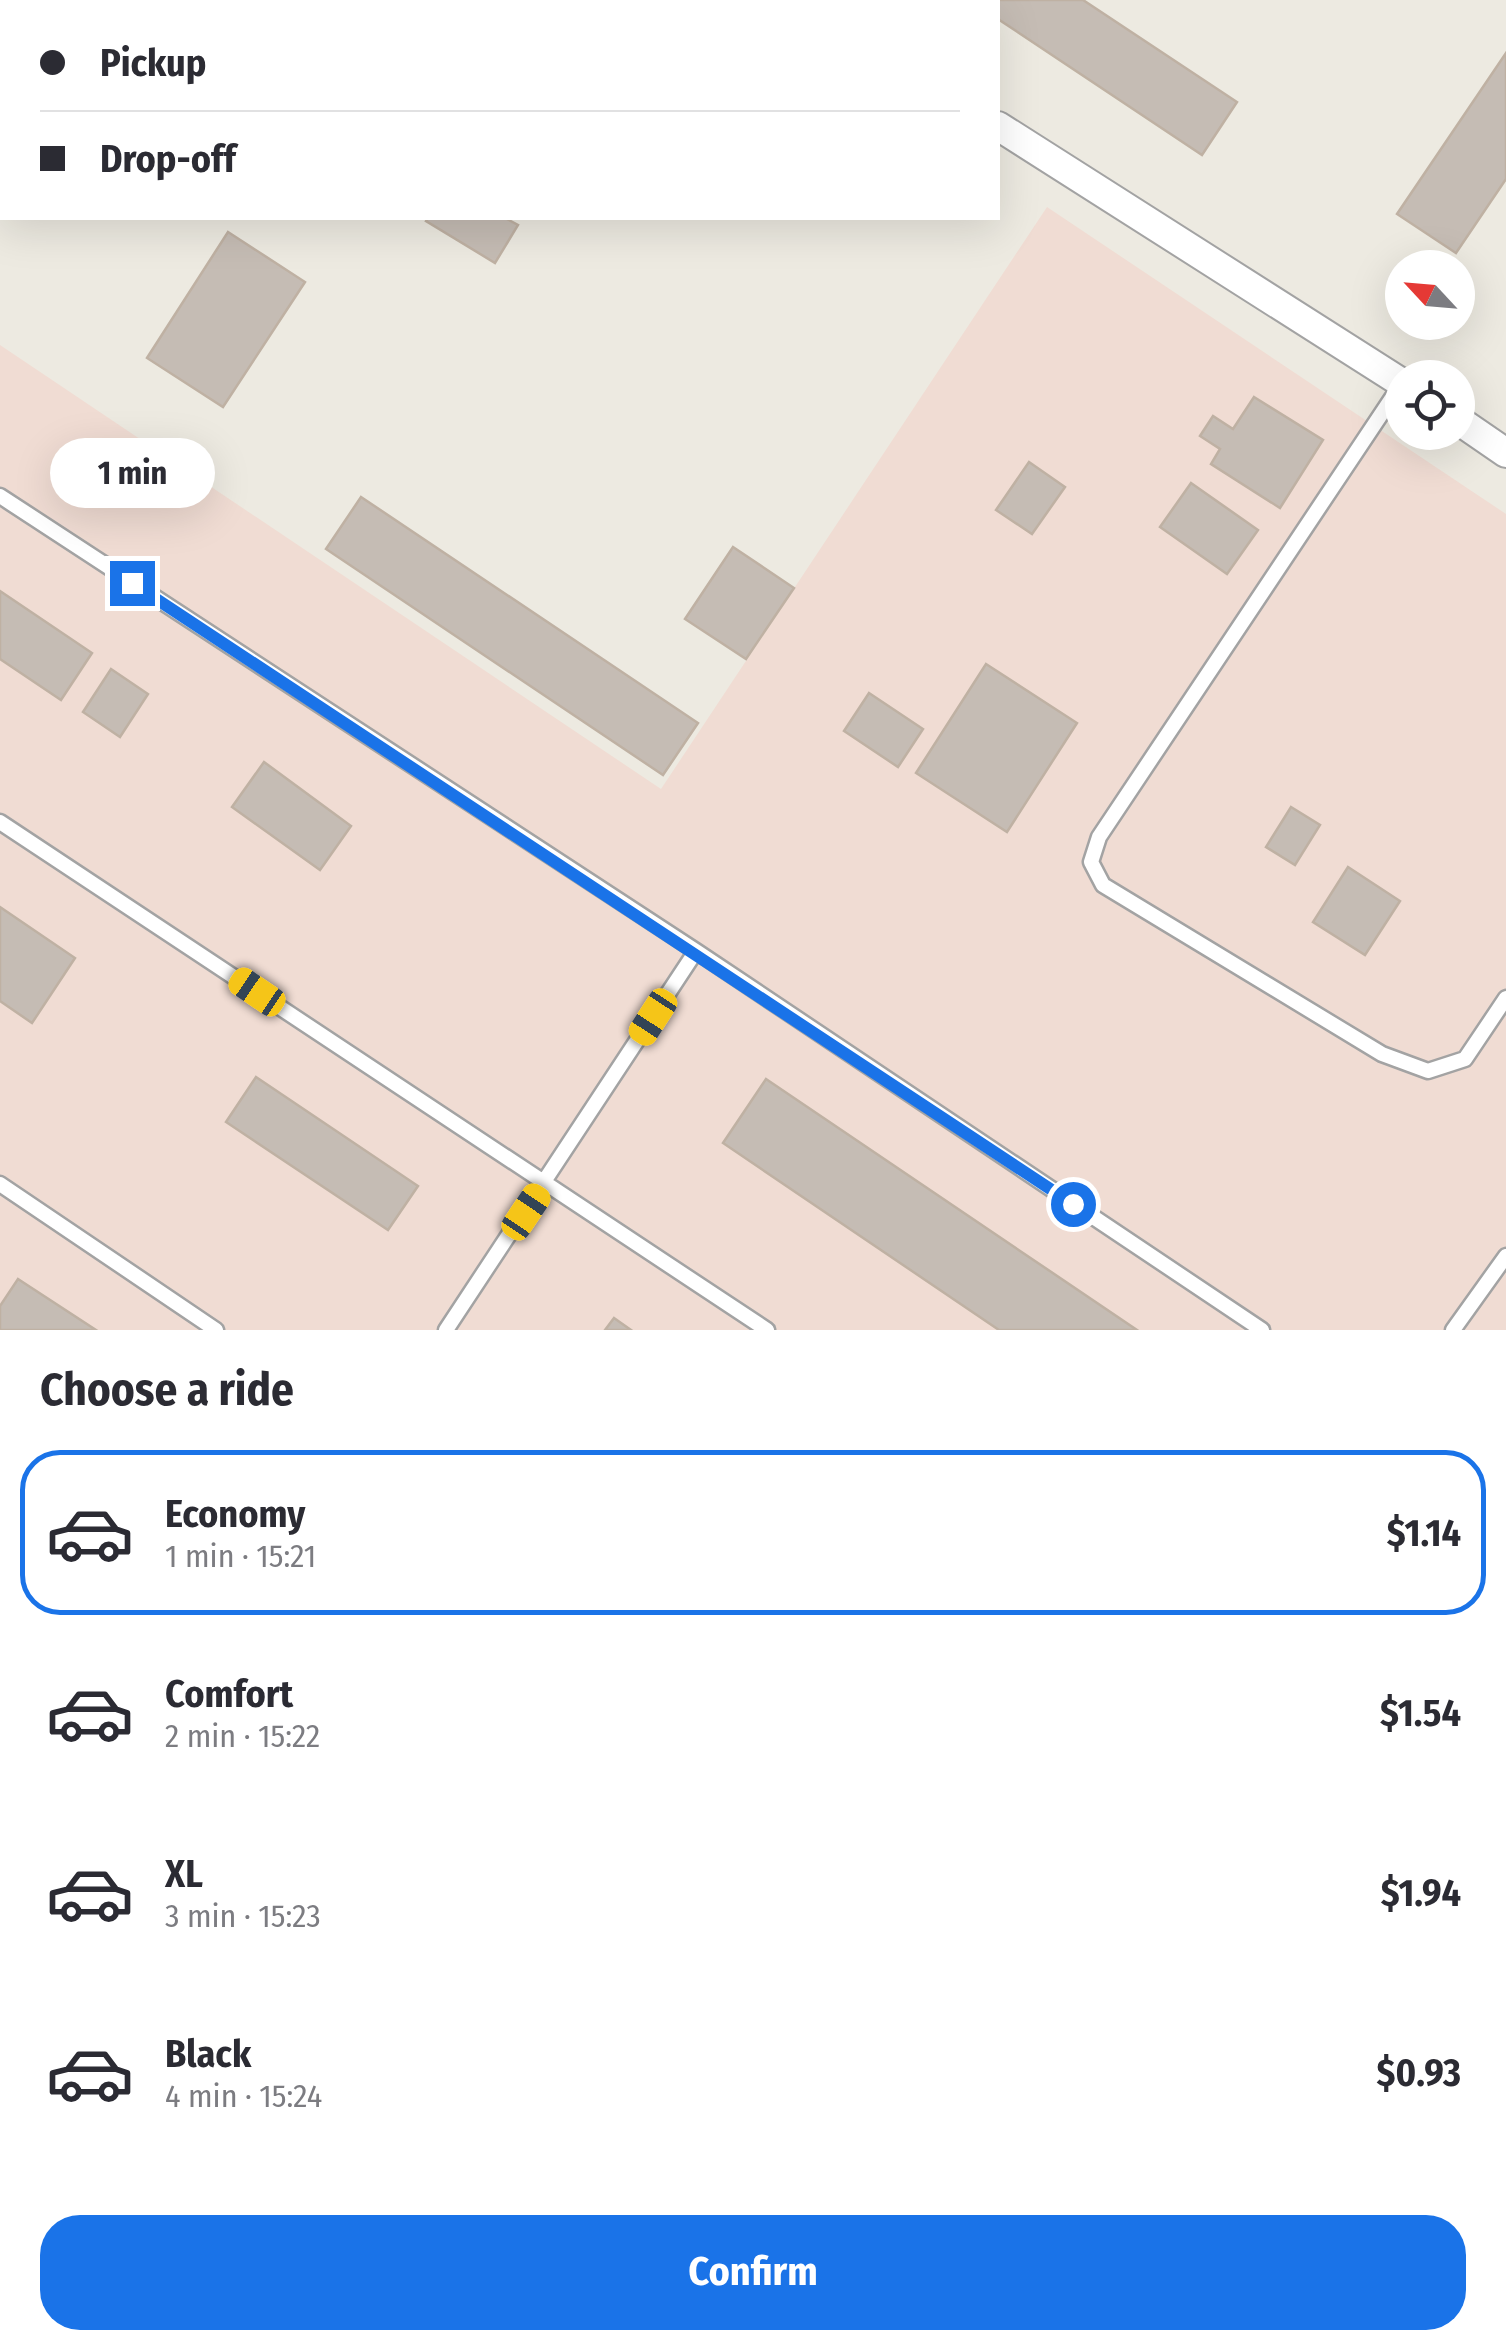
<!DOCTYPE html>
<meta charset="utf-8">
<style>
body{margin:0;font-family:"Fira Sans Condensed",sans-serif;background:#f7f7f7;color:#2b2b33;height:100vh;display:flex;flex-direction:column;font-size:38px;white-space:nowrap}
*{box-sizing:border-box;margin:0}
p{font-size:32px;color:#7c7c81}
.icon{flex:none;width:55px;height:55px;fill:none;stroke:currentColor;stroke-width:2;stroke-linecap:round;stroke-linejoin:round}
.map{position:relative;height:1330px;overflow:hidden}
.side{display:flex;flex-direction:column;background:#fff;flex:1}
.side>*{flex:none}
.hud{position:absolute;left:0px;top:0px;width:1000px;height:220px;box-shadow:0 10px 40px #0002;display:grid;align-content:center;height:220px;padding:0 40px;background:#fff}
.needle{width:65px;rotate:296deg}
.controls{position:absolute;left:1385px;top:250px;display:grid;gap:20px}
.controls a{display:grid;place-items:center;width:90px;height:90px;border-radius:50%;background:#fff;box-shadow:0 10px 40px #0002;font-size:50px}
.end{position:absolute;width:45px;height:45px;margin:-22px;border:12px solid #1a73e8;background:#fff;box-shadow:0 0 0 5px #fff}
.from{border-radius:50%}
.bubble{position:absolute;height:70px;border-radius:35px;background:#fff;box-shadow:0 10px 40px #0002;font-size:32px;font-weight:700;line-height:70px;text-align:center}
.car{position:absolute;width:30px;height:60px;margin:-30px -15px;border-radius:12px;box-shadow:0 0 8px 2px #0007;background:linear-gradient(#f5c518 24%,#345 0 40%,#f5c518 0 76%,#345 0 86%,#f5c518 0)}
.hud b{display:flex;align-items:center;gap:35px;height:95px;font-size:38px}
.hud b+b{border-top:2px solid #e1e1e2}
.hud i{width:25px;height:25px;background:#2b2b33}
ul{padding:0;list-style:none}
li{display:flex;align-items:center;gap:30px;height:165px;margin:0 20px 15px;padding:0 20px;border:5px solid transparent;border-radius:40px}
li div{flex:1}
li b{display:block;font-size:38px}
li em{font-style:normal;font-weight:700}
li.current{border-color:#1a73e8}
li>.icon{width:90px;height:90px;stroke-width:1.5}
h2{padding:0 40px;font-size:45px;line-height:120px}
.primary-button{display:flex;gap:20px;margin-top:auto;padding:20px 40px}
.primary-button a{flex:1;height:115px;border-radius:40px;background:#1a73e8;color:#fff;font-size:40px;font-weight:700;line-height:115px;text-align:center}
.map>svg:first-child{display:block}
</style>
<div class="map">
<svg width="1506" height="1330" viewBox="0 0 1506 1330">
<rect width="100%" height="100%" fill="#edeae1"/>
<path fill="#f0dcd3" d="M1047,207L1506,514V1330H0V345L661,789Z"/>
<path fill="#c5bcb4" stroke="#bfb1a3" stroke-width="2.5" d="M0,0H133L137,2L2,5Z
M969,0H1083L1237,102L1202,155L998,19V2Z
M1506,53V179L1456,253L1397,214Z
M428,218H505L518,225L495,263L426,221Z
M228,232L305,282L223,407L147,358Z
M1254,397L1323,440L1280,508L1211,464L1220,449L1200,436L1213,416L1233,429Z
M1029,462L1065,487L1032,534L996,510Z
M1191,483L1258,530L1227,574L1160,527Z
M361,497L698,723L663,775L326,549Z
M733,547L794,588L746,659L685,619Z
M0,591L92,653L61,700L0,659Z
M986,664L1077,723L1007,832L916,773Z
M111,669L148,694L120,737L83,712Z
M869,693L923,729L898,767L844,731Z
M264,762L351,826L320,870L232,807Z
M1291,807L1320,825L1295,865L1266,847Z
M1348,867L1400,901L1365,955L1313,922Z
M0,907L75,958L32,1023L0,1001Z
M256,1077L418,1186L388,1230L226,1122Z
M766,1079L1137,1330H999L723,1143Z
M18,1279L96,1330H0V1306Z
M614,1318L631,1330H605Z"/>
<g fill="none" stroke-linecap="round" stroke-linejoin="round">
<defs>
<path id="service" d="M1402,383L1099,837L1091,862L1103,885L1382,1054L1428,1071L1465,1059L1506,998
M0,496L696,951L1262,1330
M0,822L767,1330
M0,1184L216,1330
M446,1330L696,951
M1453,1330L1506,1256"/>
<path id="minor" d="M799,0L803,2
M998,126L1402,383
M1458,420L1506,453"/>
</defs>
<use href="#service" stroke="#a3a3a3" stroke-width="19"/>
<use href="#minor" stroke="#a3a3a3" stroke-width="32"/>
<use href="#service" stroke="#fff" stroke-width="14"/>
<use href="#minor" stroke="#fff" stroke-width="28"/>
</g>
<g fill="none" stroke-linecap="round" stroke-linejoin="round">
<path stroke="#1a73e8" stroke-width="12" d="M132,583L1073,1204"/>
</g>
</svg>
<div class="controls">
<a><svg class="needle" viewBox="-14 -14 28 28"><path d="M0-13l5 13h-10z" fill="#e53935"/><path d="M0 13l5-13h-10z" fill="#7c7c81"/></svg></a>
<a><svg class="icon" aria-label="locate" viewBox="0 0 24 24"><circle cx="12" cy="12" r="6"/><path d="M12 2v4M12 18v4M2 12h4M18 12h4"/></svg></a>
</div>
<i class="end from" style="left:1073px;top:1204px"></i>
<i class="end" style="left:132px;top:583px"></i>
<div class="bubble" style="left:50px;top:438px;width:165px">1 min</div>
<i class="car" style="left:257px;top:992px;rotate:304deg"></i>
<i class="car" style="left:653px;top:1017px;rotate:213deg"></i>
<i class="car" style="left:526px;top:1212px;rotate:34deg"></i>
<div class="hud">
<b><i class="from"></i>Pickup</b>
<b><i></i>Drop-off</b>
</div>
</div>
<section class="side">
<h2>Choose a ride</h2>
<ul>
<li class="current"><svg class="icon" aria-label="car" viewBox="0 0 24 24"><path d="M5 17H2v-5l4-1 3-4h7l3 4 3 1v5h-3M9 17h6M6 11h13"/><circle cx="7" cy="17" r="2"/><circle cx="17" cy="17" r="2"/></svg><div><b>Economy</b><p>1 min · 15:21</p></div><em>$1.14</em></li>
<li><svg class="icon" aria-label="car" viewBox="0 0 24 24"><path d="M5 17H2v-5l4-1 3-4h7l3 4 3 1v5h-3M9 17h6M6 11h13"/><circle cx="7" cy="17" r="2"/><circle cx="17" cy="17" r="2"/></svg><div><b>Comfort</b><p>2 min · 15:22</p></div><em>$1.54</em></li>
<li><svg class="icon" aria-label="car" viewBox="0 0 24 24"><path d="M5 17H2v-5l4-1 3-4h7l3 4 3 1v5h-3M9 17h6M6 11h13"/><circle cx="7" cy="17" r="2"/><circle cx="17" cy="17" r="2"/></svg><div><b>XL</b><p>3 min · 15:23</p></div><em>$1.94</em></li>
<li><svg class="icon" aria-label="car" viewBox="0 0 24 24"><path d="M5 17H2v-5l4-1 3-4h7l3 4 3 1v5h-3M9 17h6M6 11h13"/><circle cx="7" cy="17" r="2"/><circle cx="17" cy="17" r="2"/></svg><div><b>Black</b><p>4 min · 15:24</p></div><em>$0.93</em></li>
</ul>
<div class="primary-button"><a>Confirm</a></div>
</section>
